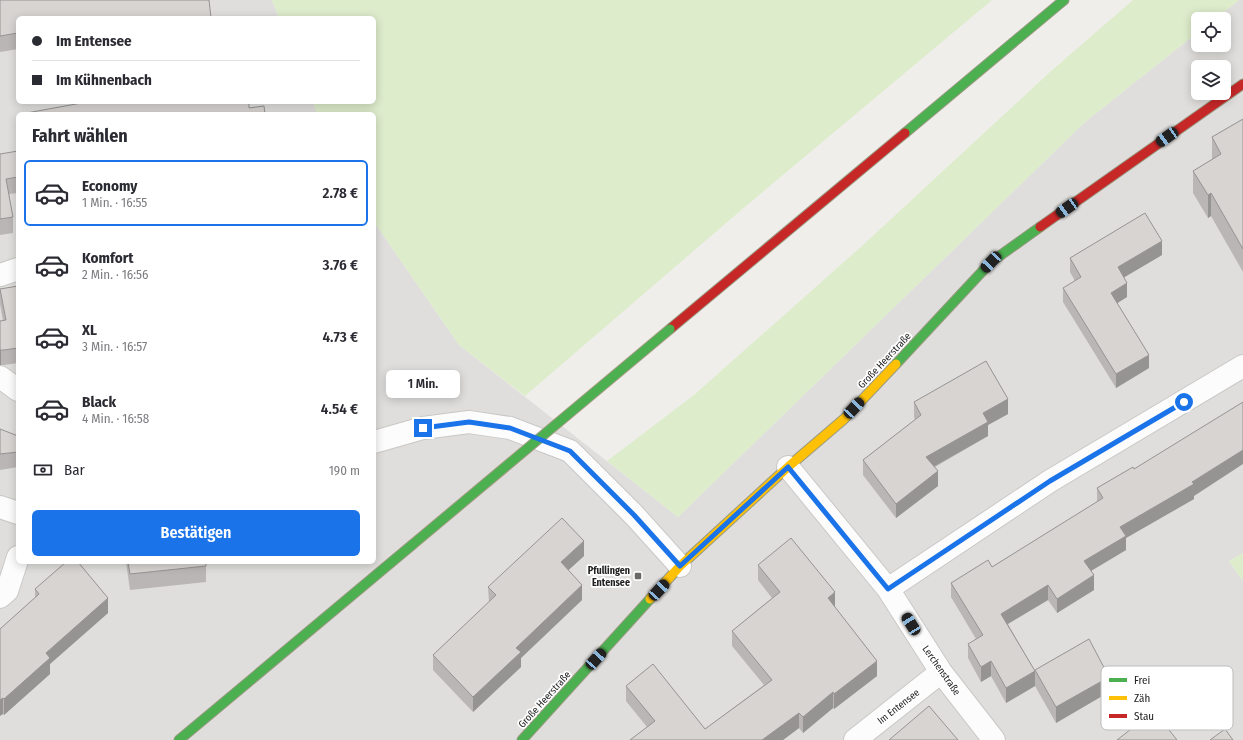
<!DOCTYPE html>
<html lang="de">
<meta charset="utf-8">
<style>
body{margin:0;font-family:"Fira Sans Condensed",sans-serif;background:#f2f2f3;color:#2b2b33;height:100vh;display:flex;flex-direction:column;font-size:15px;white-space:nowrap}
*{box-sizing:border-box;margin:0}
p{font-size:13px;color:#7c7c81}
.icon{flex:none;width:22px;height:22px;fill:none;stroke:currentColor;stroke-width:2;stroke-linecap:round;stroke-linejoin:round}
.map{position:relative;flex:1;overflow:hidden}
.side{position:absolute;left:16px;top:112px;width:360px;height:452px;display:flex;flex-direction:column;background:#fff;border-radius:6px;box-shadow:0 2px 10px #0003}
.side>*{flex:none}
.guide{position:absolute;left:16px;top:16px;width:360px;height:88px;border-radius:6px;box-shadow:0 2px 10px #0003;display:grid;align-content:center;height:88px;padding:0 16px;background:#fff}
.fabs{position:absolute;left:1191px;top:12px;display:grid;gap:8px}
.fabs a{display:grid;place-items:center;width:40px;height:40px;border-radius:6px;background:#fff;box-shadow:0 2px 10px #0003;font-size:20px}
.end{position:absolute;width:18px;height:18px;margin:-9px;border:5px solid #1a73e8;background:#fff;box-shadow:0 0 0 2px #fff}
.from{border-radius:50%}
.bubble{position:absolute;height:28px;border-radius:6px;background:#fff;box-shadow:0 2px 10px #0003;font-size:13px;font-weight:600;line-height:28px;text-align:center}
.car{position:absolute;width:12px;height:24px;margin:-12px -6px;border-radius:5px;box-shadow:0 0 3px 1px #0007;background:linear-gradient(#222 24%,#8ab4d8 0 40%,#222 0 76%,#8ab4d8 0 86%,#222 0)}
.guide b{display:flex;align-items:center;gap:14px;height:38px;font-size:15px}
.guide b+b{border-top:1px solid #e1e1e2}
.guide i{width:10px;height:10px;background:#2b2b33}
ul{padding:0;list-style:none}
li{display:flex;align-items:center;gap:12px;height:66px;margin:0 8px 6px;padding:0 8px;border:2px solid transparent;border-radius:6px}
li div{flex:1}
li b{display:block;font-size:15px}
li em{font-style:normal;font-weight:600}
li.active{border-color:#1a73e8}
li>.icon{width:36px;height:36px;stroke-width:1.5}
h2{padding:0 16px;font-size:18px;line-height:48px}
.pay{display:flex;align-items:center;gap:10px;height:44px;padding:0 16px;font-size:15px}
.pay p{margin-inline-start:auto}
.primary-button{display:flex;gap:8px;margin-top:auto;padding:8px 16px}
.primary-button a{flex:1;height:46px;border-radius:6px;background:#1a73e8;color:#fff;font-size:16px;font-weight:600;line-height:46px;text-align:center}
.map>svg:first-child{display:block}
</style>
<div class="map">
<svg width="1243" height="740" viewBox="0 0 1243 740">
<rect width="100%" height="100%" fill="#f0eeeb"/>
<path fill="#dfdedc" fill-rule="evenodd" d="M0,0H272L279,18H18V102H313L317,114H18V562H374V222L459,345L678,517L1085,122L1198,32V45H1224V19H1215L1239,0H1243V553L1229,561L1243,581V740H0ZM1198,67H1224V93H1198Z"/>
<path fill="#ddeccb" d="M272,0H992L740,211L525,396L459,345L374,222V114H317L313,102H374V18H279Z
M1133,0H1239L1215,19H1198V32L1085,122L678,517L607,461L694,395L863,245L1050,72Z
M1243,553V581L1229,561Z"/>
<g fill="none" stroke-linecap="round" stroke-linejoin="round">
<defs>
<path id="street" d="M0,275L18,269
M0,377L18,390
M374,442L423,428L469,422L510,428L570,451L634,515L680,566
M788,467L888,589L941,672L994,740
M0,507L18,513
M888,589L1050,481L1243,366
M0,597L7,591L18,557
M855,740L941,672"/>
<path id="fast" d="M905,133L1064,0
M896,364L991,262L1040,227
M179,740L412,545
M522,740L650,599"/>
<path id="slow" d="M650,599L680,566L788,467L844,419L896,364"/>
<path id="jam" d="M1040,227L1243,84
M670,329L905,133"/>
</defs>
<use href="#street" stroke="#c9c8c7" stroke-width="24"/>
<use href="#fast" stroke="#999a82" stroke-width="11"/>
<use href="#slow" stroke="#999a82" stroke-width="11"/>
<use href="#jam" stroke="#999a82" stroke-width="11"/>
<use href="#street" stroke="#fdfcfc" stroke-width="22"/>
<use href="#fast" stroke="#4caf50" stroke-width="9"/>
<use href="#slow" stroke="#ffc107" stroke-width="9"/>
<use href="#jam" stroke="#c62828" stroke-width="9"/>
<defs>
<path id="fast-bridge" d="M412,545L670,329"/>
</defs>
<use href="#fast-bridge" stroke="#a79c86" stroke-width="11" stroke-linecap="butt"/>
<use href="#fast-bridge" stroke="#4caf50" stroke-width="9"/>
</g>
<path fill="#b9b6b5" d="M0,0L211,18H18V49L0,52Z
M1243,119V272L1211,216L1208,218L1193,193V171L1212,159V137Z
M18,151V193L9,194L13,217V233L0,235V154Z
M1162,255L1124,277L1127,297L1117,303L1149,368L1116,388L1063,302V288L1075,281L1070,272V258Z
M18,286V363L4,365H0V321H3L0,304V289Z
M914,402L1008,414L988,425V436L935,467L938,486L896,518L863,475V460L915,420L914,417Z
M0,429L18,436V467L0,470Z
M1134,469L1194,496V499L1126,538V550L1091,571L1094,590L1057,613L1048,600L1008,624L1035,671V670L1109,692L1056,723L1035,686L1006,703L991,676L981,682L968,658V644L976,639L951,597V583L992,567L1097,502V488Z
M584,556L568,570L582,600L521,658V667L473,712L433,670V655L489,602L488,587Z
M126,562H206V582L130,590Z
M758,565L835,607L877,676L834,709L833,708L803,733L799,728L783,740H630L647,727L626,701V686L705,729L764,685L732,646V631L772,598L758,580Z
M35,589L108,613L50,664V674L4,715L3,714L0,629L35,598Z"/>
<path fill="#969493" d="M1211,193V216L1208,218V195Z
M1162,241V255L1118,281V267Z
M1127,283V297L1111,307V293Z
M1,349V365H0V350Z
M1149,355V368L1116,388V374Z
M1008,399V414L988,425V436L926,471V457L983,413Z
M1243,450V464L1194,496V499L1126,538V550L1084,575V561L1120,527Z
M938,471V486L896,518V504Z
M584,541V556L561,577V562Z
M1094,575V590L1057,613V599Z
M582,585V600L521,658V667L473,712V697L516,648Z
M1048,585V600L1001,628V614Z
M835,592V608L828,598Z
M108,598V613L50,664V674L4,715V699L46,653Z
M877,661V676L834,709V694Z
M991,661V676L981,682V667Z
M1035,671V686L1006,703V688Z
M1109,677V692L1056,723V707Z
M833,692V708L803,733V717Z
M3,698V714L0,716V700Z
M799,713V728L783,740H762Z"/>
<path fill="#d7d4d2" stroke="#969493" d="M0,0H209L211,18H112V17L107,18H18V33L0,36Z
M87,102H249V108L264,106L265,114H21Z
M1243,119V249L1211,193L1208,195L1193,171L1221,154L1212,137Z
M18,151V177L6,179L13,217L0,219V154Z
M1145,213L1162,241L1118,267L1127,283L1111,293L1149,355L1116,374L1063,288L1081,277L1070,258Z
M18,286V348L4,350H0V321L6,320L0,289Z
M986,361L1008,399L983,413L988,422L926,457L938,471L896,504L863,460L921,415L914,402Z
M1243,402V450L1192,482L1194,484L1120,527L1126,536L1084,561L1094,575L1057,599L1048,585L1001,614L1035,671L1006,688L991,661L981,667L968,644L983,635L951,583L988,560L992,567L1103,498L1097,488L1133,467L1134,469Z
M0,429L18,436V452L0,454Z
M562,518L584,541L561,562L582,585L516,648L521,652L473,697L433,655L496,595L488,587Z
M791,538L835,592L828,598L877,661L834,694L833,692L803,717L799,713L762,740H630L655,721L626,686L653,664L705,729L772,680L732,631L780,592L758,565Z
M66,562H78L108,598L46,653L50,658L4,699L3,698L0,700V629L39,594L35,589Z
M128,562H206V566L130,574Z
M1089,639L1109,677L1056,707L1035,670Z
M929,706L958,740H889Z
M1154,711L1177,740H1117Z
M1225,729L1233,740H1210Z"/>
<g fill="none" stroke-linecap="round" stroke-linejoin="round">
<path stroke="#1a73e8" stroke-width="5" d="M423,428L469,422L510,428L570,451L634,515L680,566L788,467L888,589L1050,481L1184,402"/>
</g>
<rect fill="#6a6968" stroke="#fff" stroke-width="1.5" x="634" y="572" width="8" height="8" rx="2"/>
<g text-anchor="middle" stroke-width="3.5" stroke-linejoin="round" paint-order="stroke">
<g font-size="10" fill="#222" stroke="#fff">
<text transform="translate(884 360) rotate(-47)" y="4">Große Heerstraße</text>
<text transform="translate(942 670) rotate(55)" y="4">Lerchenstraße</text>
<text transform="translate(544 699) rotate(-48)" y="4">Große Heerstraße</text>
<text transform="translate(898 706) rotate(-38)" y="4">Im Entensee</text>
</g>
<g font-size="10" font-weight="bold" fill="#222" stroke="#fff" text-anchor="end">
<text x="630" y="574">Pfullingen<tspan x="630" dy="12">Entensee</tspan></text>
</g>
</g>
<rect x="1101" y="666" width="132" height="64" rx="6" fill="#fff" stroke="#bdbdbd" stroke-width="1"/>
<rect x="1109" y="678" width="18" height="4" fill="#4caf50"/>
<rect x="1109" y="696" width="18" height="4" fill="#ffc107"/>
<rect x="1109" y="714" width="18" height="4" fill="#c62828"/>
<g font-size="11" fill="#222">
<text x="1134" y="684">Frei</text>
<text x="1134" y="702">Zäh</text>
<text x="1134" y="720">Stau</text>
</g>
</svg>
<div class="fabs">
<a><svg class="icon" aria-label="locate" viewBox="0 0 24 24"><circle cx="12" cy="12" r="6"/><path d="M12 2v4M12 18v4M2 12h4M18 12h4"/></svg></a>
<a><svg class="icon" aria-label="layers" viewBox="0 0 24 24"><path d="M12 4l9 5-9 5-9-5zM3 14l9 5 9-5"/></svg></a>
</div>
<i class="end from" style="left:1184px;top:402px"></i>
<i class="end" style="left:423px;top:428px"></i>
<div class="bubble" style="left:386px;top:370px;width:74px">1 Min.</div>
<i class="car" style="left:1167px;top:137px;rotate:235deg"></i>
<i class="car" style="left:1067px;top:208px;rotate:235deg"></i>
<i class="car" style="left:991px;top:262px;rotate:223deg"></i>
<i class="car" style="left:854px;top:408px;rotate:43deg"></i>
<i class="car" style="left:659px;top:590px;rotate:43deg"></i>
<i class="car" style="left:911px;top:624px;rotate:328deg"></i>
<i class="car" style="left:596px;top:659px;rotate:42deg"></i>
<div class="guide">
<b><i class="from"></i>Im Entensee</b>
<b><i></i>Im Kühnenbach</b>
</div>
<section class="side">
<h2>Fahrt wählen</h2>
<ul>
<li class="active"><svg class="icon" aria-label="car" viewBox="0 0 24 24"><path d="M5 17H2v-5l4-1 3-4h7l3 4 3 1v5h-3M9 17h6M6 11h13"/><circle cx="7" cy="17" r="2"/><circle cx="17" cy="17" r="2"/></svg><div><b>Economy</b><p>1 Min. · 16:55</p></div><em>2.78 €</em></li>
<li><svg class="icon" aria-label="car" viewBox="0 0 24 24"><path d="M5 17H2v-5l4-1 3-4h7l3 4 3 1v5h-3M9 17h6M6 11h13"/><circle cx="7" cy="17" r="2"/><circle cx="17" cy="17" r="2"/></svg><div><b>Komfort</b><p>2 Min. · 16:56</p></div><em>3.76 €</em></li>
<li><svg class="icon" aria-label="car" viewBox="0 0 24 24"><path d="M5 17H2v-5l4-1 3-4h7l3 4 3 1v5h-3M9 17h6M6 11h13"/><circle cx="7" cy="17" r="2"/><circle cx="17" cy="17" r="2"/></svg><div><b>XL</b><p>3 Min. · 16:57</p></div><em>4.73 €</em></li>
<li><svg class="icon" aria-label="car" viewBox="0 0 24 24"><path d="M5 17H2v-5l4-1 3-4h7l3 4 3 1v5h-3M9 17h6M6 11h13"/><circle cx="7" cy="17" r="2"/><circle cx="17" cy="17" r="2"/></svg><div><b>Black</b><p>4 Min. · 16:58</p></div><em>4.54 €</em></li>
</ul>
<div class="pay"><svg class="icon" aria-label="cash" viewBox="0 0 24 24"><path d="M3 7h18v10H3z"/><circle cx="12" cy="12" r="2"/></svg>Bar<p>190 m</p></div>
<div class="primary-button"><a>Bestätigen</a></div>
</section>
</div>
